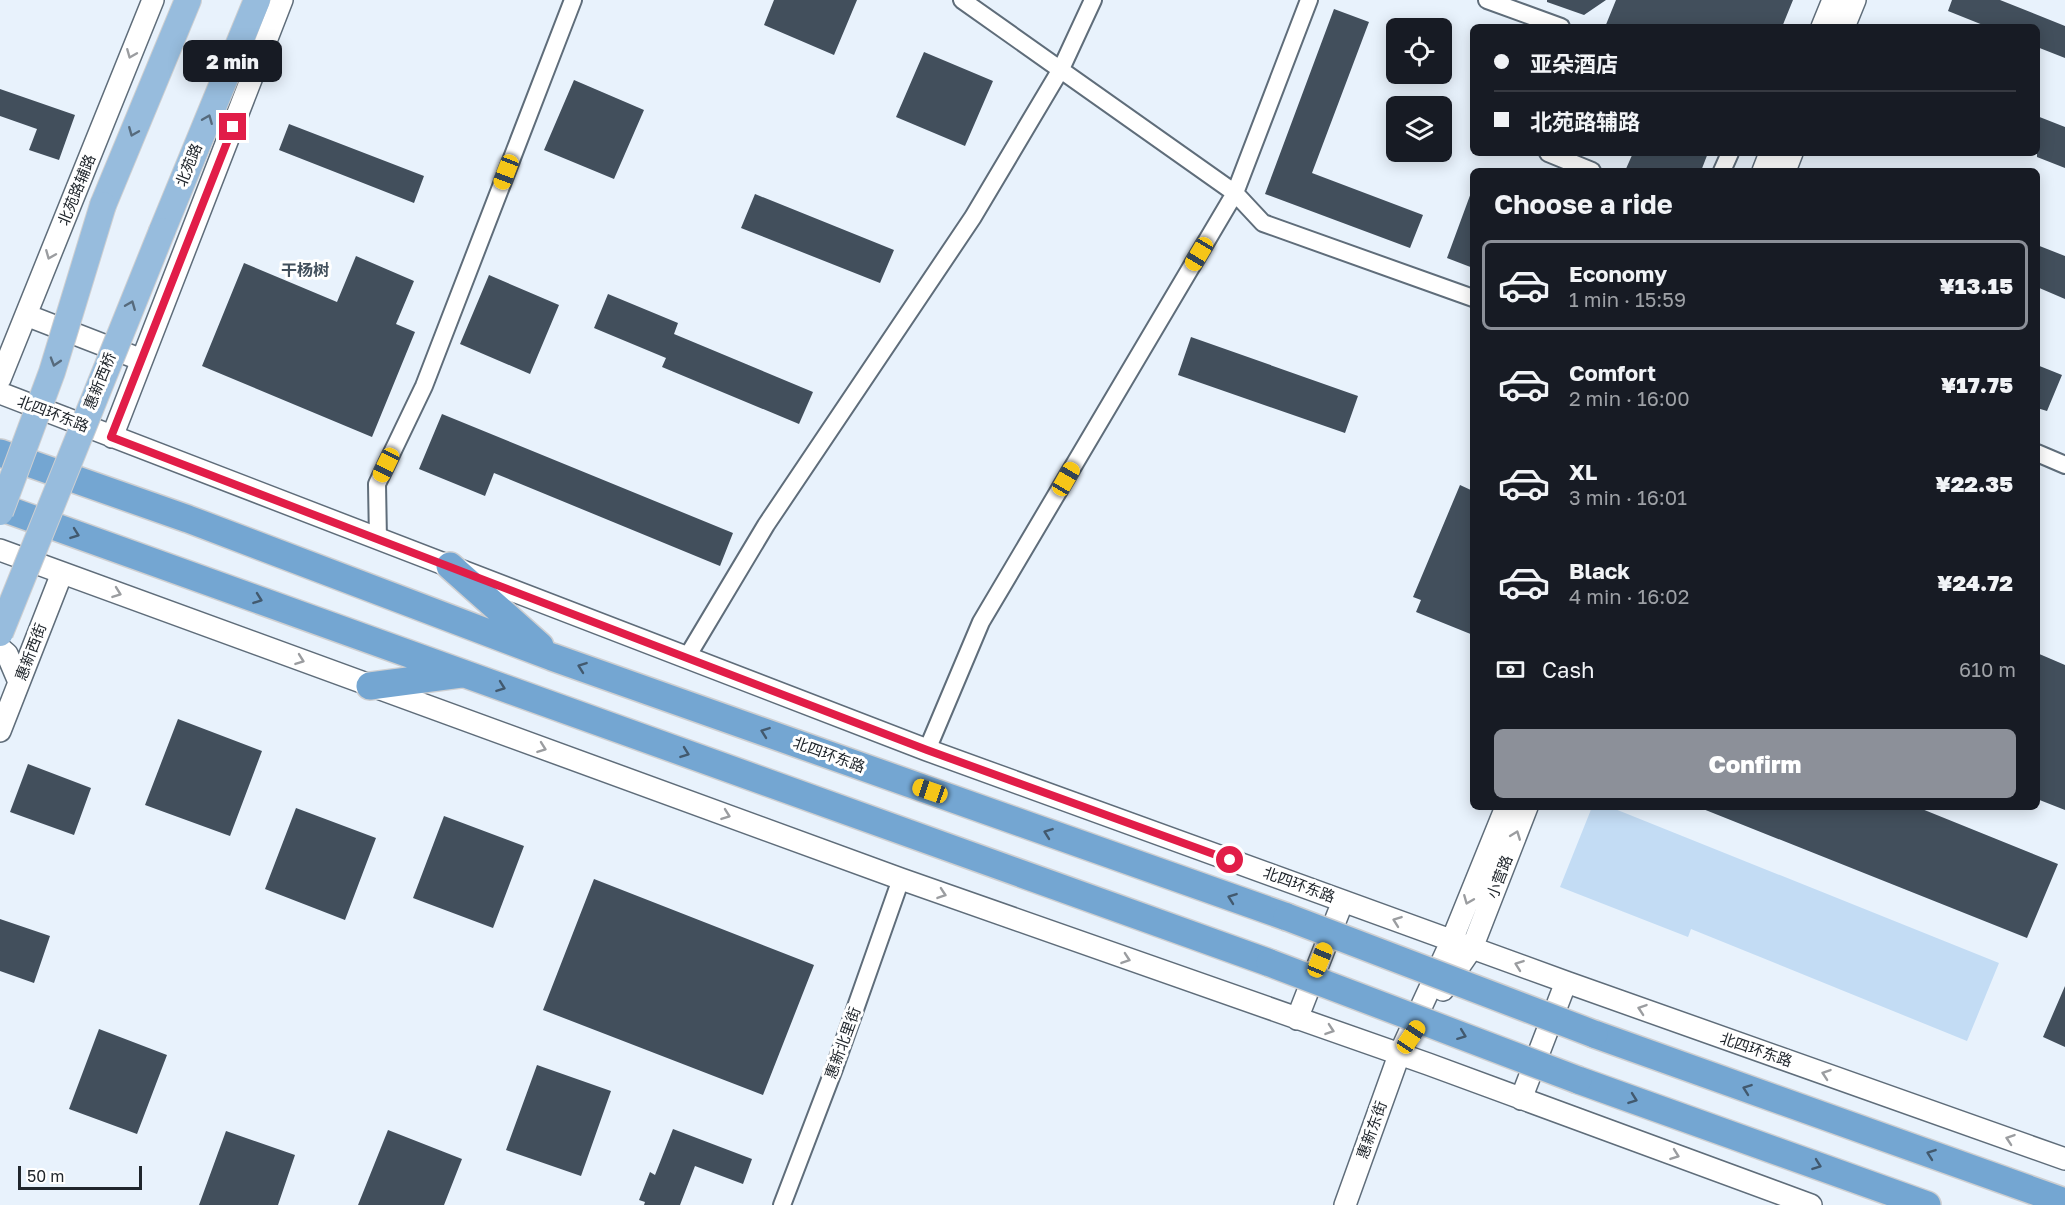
<!DOCTYPE html>
<meta charset="utf-8">
<style>
body{margin:0;font-family:"Golos Text","Noto Sans SC",sans-serif;background:#20242c;color:#f1f3f6;height:100vh;display:flex;flex-direction:column;font-size:22px;white-space:nowrap}
*{box-sizing:border-box;margin:0}
p{font-size:20px;color:#9ea1a6}
.icon{flex:none;width:33px;height:33px;fill:none;stroke:currentColor;stroke-width:2;stroke-linecap:round;stroke-linejoin:round}
.map{position:relative;flex:1;overflow:hidden}
.sheet{position:absolute;left:1470px;top:168px;width:570px;height:642px;display:flex;flex-direction:column;background:#171b24;border-radius:9px;box-shadow:0 3px 15px #0003}
.sheet>*{flex:none}
.top-card{position:absolute;left:1470px;top:24px;width:570px;height:132px;border-radius:9px;box-shadow:0 3px 15px #0003;display:grid;align-content:center;height:132px;padding:0 24px;background:#171b24}
.controls{position:absolute;left:1386px;top:18px;display:grid;gap:12px}
.controls a{display:grid;place-items:center;width:66px;height:66px;border-radius:9px;background:#171b24;box-shadow:0 3px 15px #0003;font-size:30px}
.scale{position:absolute;left:18px;bottom:15px;width:124px;box-sizing:border-box;padding-left:6px;border:3px solid #20262c;border-top:0;font-size:16px;line-height:21px;white-space:nowrap;color:#20262c;-webkit-text-stroke:4px #fff;paint-order:stroke}
.end{position:absolute;width:27px;height:27px;margin:-14px;border:8px solid #e11d48;background:#fff;box-shadow:0 0 0 3px #fff}
.from{border-radius:50%}
.bubble{position:absolute;height:42px;border-radius:9px;background:#171b24;box-shadow:0 3px 15px #0003;font-size:20px;font-weight:800;line-height:42px;text-align:center}
.car{position:absolute;width:18px;height:36px;margin:-18px -9px;border-radius:8px;box-shadow:0 0 4px 2px #0007;background:linear-gradient(#f5c518 24%,#345 0 40%,#f5c518 0 76%,#345 0 86%,#f5c518 0)}
.top-card b{display:flex;align-items:center;gap:21px;height:57px;font-size:22px}
.top-card b+b{border-top:2px solid #363941}
.top-card i{width:15px;height:15px;background:#f1f3f6}
ul{padding:0;list-style:none}
li{display:flex;align-items:center;gap:18px;height:90px;margin:0 12px 9px;padding:0 12px;border:3px solid transparent;border-radius:9px}
li div{flex:1}
li b{display:block;font-size:22px}
li em{font-style:normal;font-weight:800}
li.selected{border-color:#8c9099}
li>.icon{width:54px;height:54px;stroke-width:1.5}
h2{padding:0 24px;font-size:27px;line-height:72px}
.pay{display:flex;align-items:center;gap:15px;height:66px;padding:0 24px;font-size:22px}
.pay p{margin-inline-start:auto}
.cta{display:flex;gap:12px;margin-top:auto;padding:12px 24px}
.cta a{flex:1;height:69px;border-radius:9px;background:#8c9099;color:#fff;font-size:24px;font-weight:800;line-height:69px;text-align:center}
.map>svg:first-child{display:block}
</style>
<div class="map">
<svg width="2065" height="1205" viewBox="0 0 2065 1205">
<rect width="100%" height="100%" fill="#e8f2fc"/>
<path fill="#c3dcf4" d="M1592,807H1610L1999,963L1967,1041L1691,929L1688,937L1560,887Z"/>
<path fill="#424f5c" d="M774,0H857L834,55L764,25Z
M1547,0H1606L1584,15L1547,2Z
M1616,0H1793L1782,27H1605Z
M1952,0H2000L2065,26V58L2037,47V27H1988L1948,11Z
M1334,9L1369,22L1312,173L1423,215L1410,248L1265,194Z
M924,52L993,81L965,146L896,117Z
M574,80L644,110L614,179L544,150Z
M0,89L75,115L59,160L29,150L37,129L0,116Z
M2037,116L2065,127V168L2037,157Z
M289,124L424,176L414,203L279,150Z
M1633,153H1708L1701,171H1625Z
M1472,190L1473,191V268L1447,258Z
M755,194L894,250L880,283L741,228Z
M2037,245L2065,256V299L2037,287Z
M356,256L414,281L396,324L415,332L372,437L202,366L244,263L337,302Z
M489,275L559,305L530,374L460,344Z
M608,294L678,323L674,334L813,392L799,424L662,367L666,358L594,328Z
M1191,337L1358,396L1345,433L1178,375Z
M2037,365L2062,375L2047,411L2037,408Z
M442,414L733,533L720,566L494,473L485,496L419,469Z
M1460,485L1473,491V635L1416,612L1421,600L1413,597Z
M2037,653L2065,665V810L2037,799Z
M178,719L262,751L230,836L145,805Z
M28,764L91,788L74,835L10,812Z
M1698,807H1917L2058,864L2027,938Z
M296,808L376,838L345,920L265,889Z
M444,816L524,846L493,928L413,898Z
M594,879L814,965L763,1095L543,1010Z
M0,919L50,936L34,983L0,971Z
M2065,986V1047L2043,1037Z
M99,1029L167,1055L137,1134L69,1109Z
M537,1065L611,1091L581,1176L506,1150Z
M673,1129L752,1159L743,1184L695,1166L680,1205H644L645,1202L639,1200L650,1172L655,1175Z
M388,1130L462,1159L444,1205H358Z
M226,1131L295,1155L278,1205H199Z"/>
<g fill="none" stroke-linecap="round" stroke-linejoin="round">
<defs>
<path id="minor" d="M962,0L1235,193L1263,223L1473,298
M1487,0L1561,27
M1548,153L1592,171
M1722,171L1730,153
M2037,453L2065,465
M378,540L377,484L424,386L573,0
M687,657L766,525L973,217L1061,69L1093,0
M927,750L981,622L1235,193L1309,0
M782,1205L834,1069L901,879"/>
<path id="tertiary" d="M1822,27L1833,0
M1844,27L1855,0
M1763,171L1770,153
M1785,171L1792,153
M26,315L142,360
M0,379L153,0
M0,393L927,750L1566,982L2065,1159
M112,437L282,0
M0,550L901,879L1428,1064L1811,1205
M0,648L7,654L19,682
M0,731L62,573
M1443,990L1472,948L1527,807
M1297,1019L1343,901
M1521,1099L1566,982
M1345,1205L1399,1055L1452,940L1506,807"/>
<path id="primary" d="M103,205L188,0
M162,231L257,0"/>
<path id="trunk" d="M0,453L188,519L552,657L1287,917
M0,507L1270,963
M450,566L540,646
M370,686L461,674
M1594,1034L2065,1202
M1578,1080L1927,1205"/>
</defs>
<use href="#minor" stroke="#5f6d7a" stroke-width="20"/>
<use href="#tertiary" stroke="#5f6d7a" stroke-width="24"/>
<use href="#primary" stroke="#cecfd1" stroke-width="28"/>
<use href="#trunk" stroke="#cecfd1" stroke-width="30"/>
<use href="#minor" stroke="#fff" stroke-width="16"/>
<use href="#tertiary" stroke="#fff" stroke-width="21"/>
<use href="#primary" stroke="#97bcdd" stroke-width="26"/>
<use href="#trunk" stroke="#74a6d2" stroke-width="27"/>
<defs>
<path id="primary-bridge" d="M0,512L52,372L103,205
M0,633L162,231"/>
<path id="trunk-bridge" d="M1287,917L1594,1034
M1270,963L1578,1080"/>
</defs>
<use href="#primary-bridge" stroke="#cecfd1" stroke-width="28" stroke-linecap="butt"/>
<use href="#trunk-bridge" stroke="#cecfd1" stroke-width="30" stroke-linecap="butt"/>
<use href="#primary-bridge" stroke="#97bcdd" stroke-width="26"/>
<use href="#trunk-bridge" stroke="#74a6d2" stroke-width="27"/>
</g>
<defs><path id="oneway-chevron" d="M-2-3.5L2.5 0L-2 3.5" fill="none" stroke-width="1.6" stroke-linecap="round" stroke-linejoin="round" transform="scale(1.5)"/></defs>
<g stroke="#9b9da0">
<use href="#oneway-chevron" transform="translate(131 54) rotate(112)"/>
<use href="#oneway-chevron" transform="translate(50 255) rotate(112)"/>
<use href="#oneway-chevron" transform="translate(117 593) rotate(20)"/>
<use href="#oneway-chevron" transform="translate(300 660) rotate(20)"/>
<use href="#oneway-chevron" transform="translate(542 748) rotate(20)"/>
<use href="#oneway-chevron" transform="translate(726 815) rotate(20)"/>
<use href="#oneway-chevron" transform="translate(1516 835) rotate(-69)"/>
<use href="#oneway-chevron" transform="translate(942 894) rotate(19)"/>
<use href="#oneway-chevron" transform="translate(1468 900) rotate(112)"/>
<use href="#oneway-chevron" transform="translate(1397 921) rotate(-160)"/>
<use href="#oneway-chevron" transform="translate(1126 959) rotate(19)"/>
<use href="#oneway-chevron" transform="translate(1519 965) rotate(-160)"/>
<use href="#oneway-chevron" transform="translate(1642 1009) rotate(-161)"/>
<use href="#oneway-chevron" transform="translate(1330 1030) rotate(19)"/>
<use href="#oneway-chevron" transform="translate(1826 1074) rotate(-161)"/>
<use href="#oneway-chevron" transform="translate(2010 1139) rotate(-161)"/>
<use href="#oneway-chevron" transform="translate(1675 1155) rotate(20)"/>
</g>
<g stroke="#566a7c">
<use href="#oneway-chevron" transform="translate(208 119) rotate(-68)"/>
<use href="#oneway-chevron" transform="translate(133 132) rotate(112)"/>
<use href="#oneway-chevron" transform="translate(131 305) rotate(-68)"/>
<use href="#oneway-chevron" transform="translate(55 362) rotate(107)"/>
</g>
<g stroke="#42596e">
<use href="#oneway-chevron" transform="translate(75 534) rotate(20)"/>
<use href="#oneway-chevron" transform="translate(258 599) rotate(20)"/>
<use href="#oneway-chevron" transform="translate(582 667) rotate(-160)"/>
<use href="#oneway-chevron" transform="translate(501 687) rotate(20)"/>
<use href="#oneway-chevron" transform="translate(765 732) rotate(-160)"/>
<use href="#oneway-chevron" transform="translate(685 753) rotate(20)"/>
<use href="#oneway-chevron" transform="translate(1048 833) rotate(-160)"/>
<use href="#oneway-chevron" transform="translate(1232 898) rotate(-160)"/>
<use href="#oneway-chevron" transform="translate(1462 1035) rotate(21)"/>
<use href="#oneway-chevron" transform="translate(1747 1089) rotate(-160)"/>
<use href="#oneway-chevron" transform="translate(1633 1099) rotate(20)"/>
<use href="#oneway-chevron" transform="translate(1931 1154) rotate(-160)"/>
<use href="#oneway-chevron" transform="translate(1817 1165) rotate(20)"/>
</g>
<g fill="none" stroke-linecap="round" stroke-linejoin="round">
<path stroke="#e11d48" stroke-width="8" d="M233,127L111,437L927,750L1230,860"/>
</g>
<g text-anchor="middle" stroke-width="6" stroke-linejoin="round" paint-order="stroke">
<g font-size="15" fill="#20262c" stroke="#fff">
<text transform="translate(189 165) rotate(-68)" y="5">北苑路</text>
<text transform="translate(77 190) rotate(-68)" y="5">北苑路辅路</text>
<text transform="translate(100 381) rotate(-68)" y="5">惠新西桥</text>
<text transform="translate(53 414) rotate(21)" y="5">北四环东路</text>
<text transform="translate(31 652) rotate(-69)" y="5">惠新西街</text>
<text transform="translate(829 755) rotate(20)" y="5">北四环东路</text>
<text transform="translate(1500 877) rotate(-69)" y="5">小营路</text>
<text transform="translate(1299 885) rotate(20)" y="5">北四环东路</text>
<text transform="translate(843 1043) rotate(-70)" y="5">惠新北里街</text>
<text transform="translate(1756 1050) rotate(19)" y="5">北四环东路</text>
<text transform="translate(1372 1130) rotate(-70)" y="5">惠新东街</text>
</g>
<g font-size="16" font-weight="bold" fill="#42505d" stroke="#fff">
<text x="305" y="276">干杨树</text>
</g>
</g>
</svg>
<div class="controls">
<a><svg class="icon" aria-label="locate" viewBox="0 0 24 24"><circle cx="12" cy="12" r="6"/><path d="M12 2v4M12 18v4M2 12h4M18 12h4"/></svg></a>
<a><svg class="icon" aria-label="layers" viewBox="0 0 24 24"><path d="M12 4l9 5-9 5-9-5zM3 14l9 5 9-5"/></svg></a>
</div>
<div class="scale">50 m</div>
<i class="end from" style="left:1230px;top:860px"></i>
<i class="end" style="left:233px;top:127px"></i>
<div class="bubble" style="left:183px;top:40px;width:99px">2 min</div>
<i class="car" style="left:506px;top:172px;rotate:201deg"></i>
<i class="car" style="left:1199px;top:254px;rotate:211deg"></i>
<i class="car" style="left:386px;top:465px;rotate:206deg"></i>
<i class="car" style="left:1066px;top:479px;rotate:30deg"></i>
<i class="car" style="left:930px;top:791px;rotate:289deg"></i>
<i class="car" style="left:1320px;top:960px;rotate:22deg"></i>
<i class="car" style="left:1411px;top:1037px;rotate:34deg"></i>
<div class="top-card">
<b><i class="from"></i>亚朵酒店</b>
<b><i></i>北苑路辅路</b>
</div>
<section class="sheet">
<h2>Choose a ride</h2>
<ul>
<li class="selected"><svg class="icon" aria-label="car" viewBox="0 0 24 24"><path d="M5 17H2v-5l4-1 3-4h7l3 4 3 1v5h-3M9 17h6M6 11h13"/><circle cx="7" cy="17" r="2"/><circle cx="17" cy="17" r="2"/></svg><div><b>Economy</b><p>1 min · 15:59</p></div><em>¥13.15</em></li>
<li><svg class="icon" aria-label="car" viewBox="0 0 24 24"><path d="M5 17H2v-5l4-1 3-4h7l3 4 3 1v5h-3M9 17h6M6 11h13"/><circle cx="7" cy="17" r="2"/><circle cx="17" cy="17" r="2"/></svg><div><b>Comfort</b><p>2 min · 16:00</p></div><em>¥17.75</em></li>
<li><svg class="icon" aria-label="car" viewBox="0 0 24 24"><path d="M5 17H2v-5l4-1 3-4h7l3 4 3 1v5h-3M9 17h6M6 11h13"/><circle cx="7" cy="17" r="2"/><circle cx="17" cy="17" r="2"/></svg><div><b>XL</b><p>3 min · 16:01</p></div><em>¥22.35</em></li>
<li><svg class="icon" aria-label="car" viewBox="0 0 24 24"><path d="M5 17H2v-5l4-1 3-4h7l3 4 3 1v5h-3M9 17h6M6 11h13"/><circle cx="7" cy="17" r="2"/><circle cx="17" cy="17" r="2"/></svg><div><b>Black</b><p>4 min · 16:02</p></div><em>¥24.72</em></li>
</ul>
<div class="pay"><svg class="icon" aria-label="cash" viewBox="0 0 24 24"><path d="M3 7h18v10H3z"/><circle cx="12" cy="12" r="2"/></svg>Cash<p>610 m</p></div>
<div class="cta"><a>Confirm</a></div>
</section>
</div>
